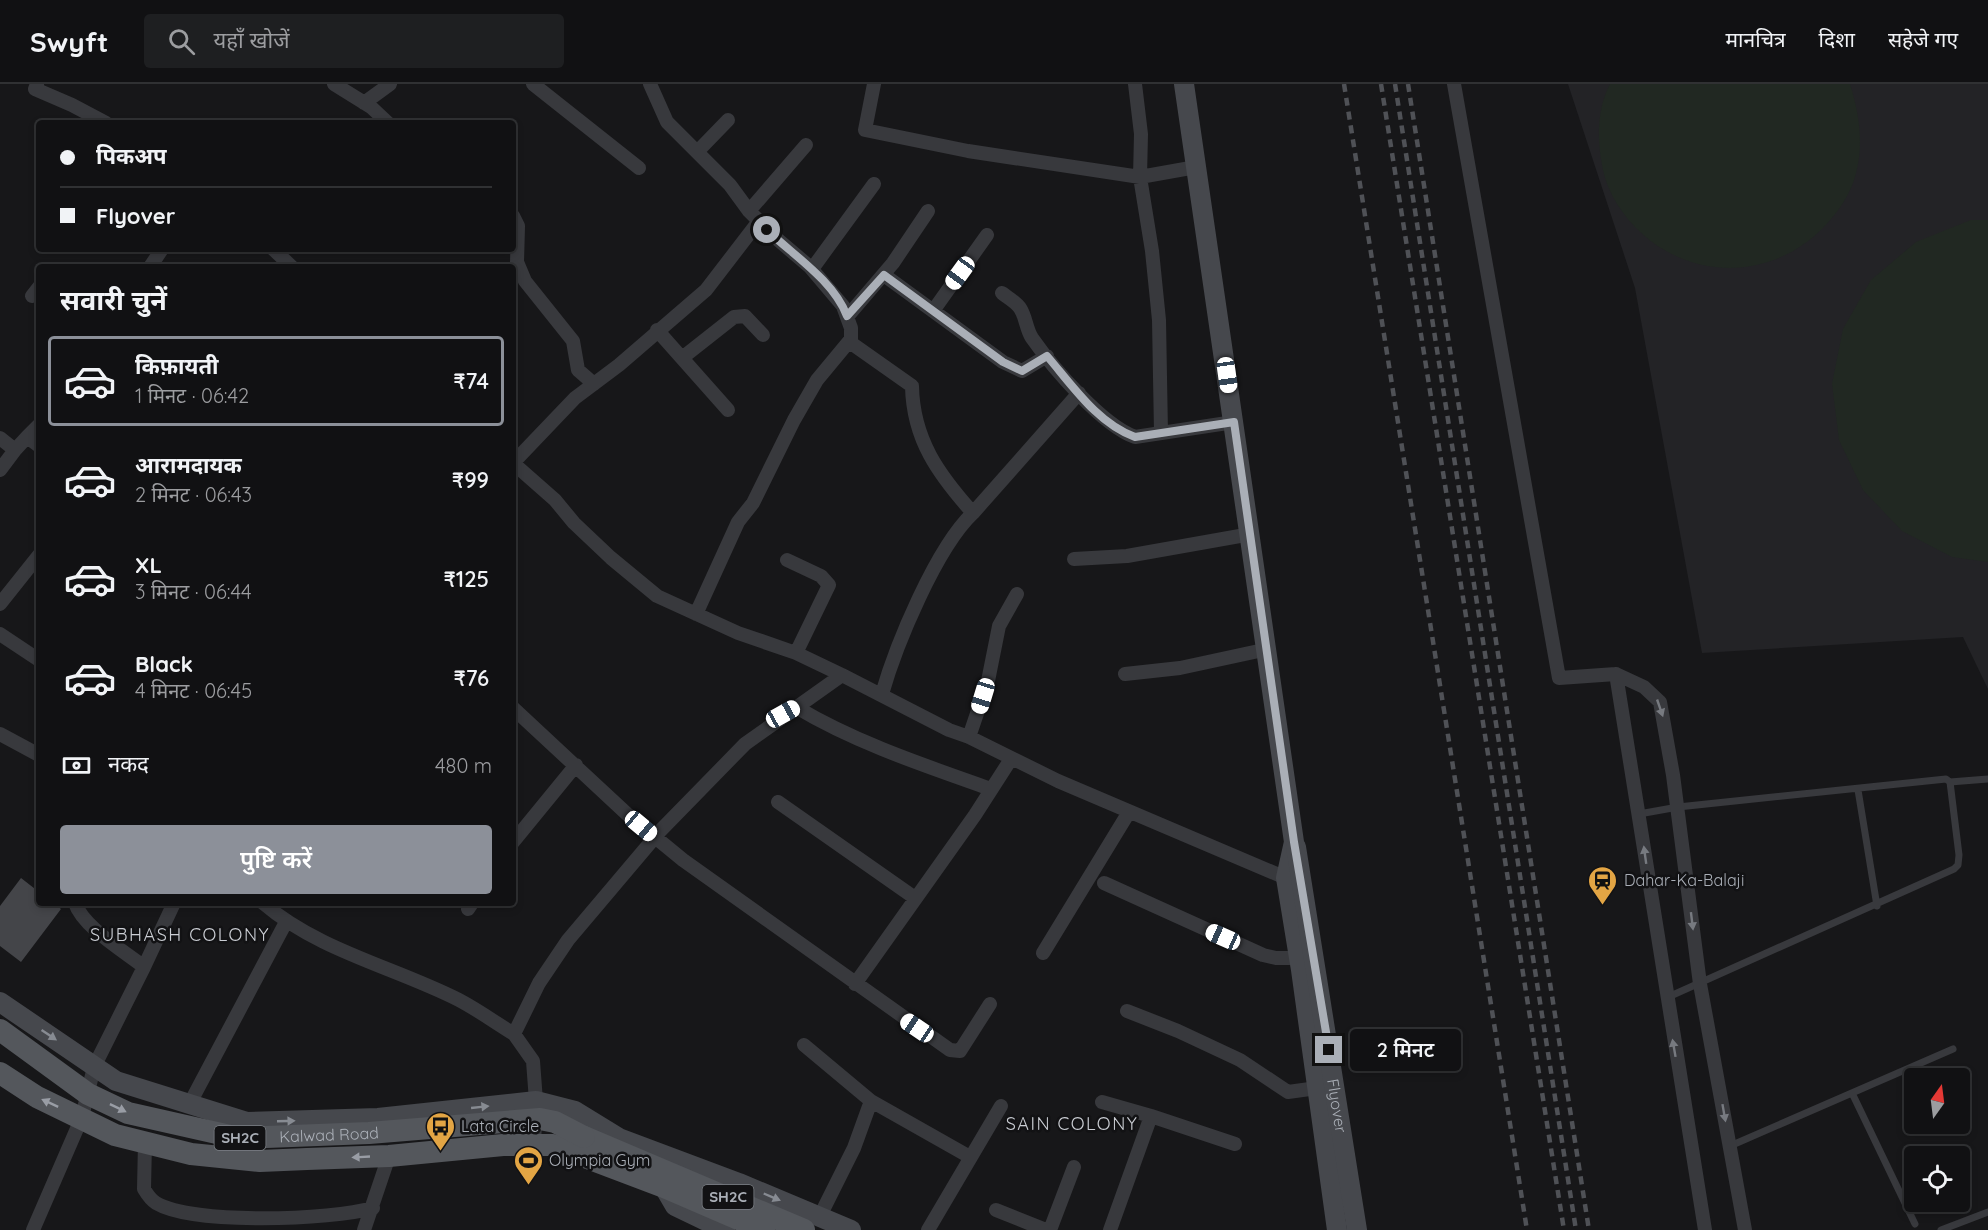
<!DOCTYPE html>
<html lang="hi">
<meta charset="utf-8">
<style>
body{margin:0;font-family:Quicksand,"Noto Sans Devanagari",sans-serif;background:#1e1f21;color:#f1f3f6;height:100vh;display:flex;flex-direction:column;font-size:22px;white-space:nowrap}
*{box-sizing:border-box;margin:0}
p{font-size:20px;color:#9c9da0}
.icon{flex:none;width:33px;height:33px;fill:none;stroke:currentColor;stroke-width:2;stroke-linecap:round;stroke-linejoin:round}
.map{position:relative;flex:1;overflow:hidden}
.drawer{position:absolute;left:36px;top:180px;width:480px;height:642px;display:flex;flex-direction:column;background:#111113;border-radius:6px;box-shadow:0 3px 9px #0003,0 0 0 2px #303133}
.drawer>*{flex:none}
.banner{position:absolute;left:36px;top:36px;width:480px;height:132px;border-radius:6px;box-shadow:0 3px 9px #0003,0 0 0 2px #303133;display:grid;align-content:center;height:132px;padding:0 24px;background:#111113}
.needle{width:39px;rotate:14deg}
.tools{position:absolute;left:1904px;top:984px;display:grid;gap:12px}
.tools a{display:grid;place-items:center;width:66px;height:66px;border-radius:6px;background:#111113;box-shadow:0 3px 9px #0003,0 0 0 2px #303133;font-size:30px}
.end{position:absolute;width:27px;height:27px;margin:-14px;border:8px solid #aaafb7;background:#111;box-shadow:0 0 0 3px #111}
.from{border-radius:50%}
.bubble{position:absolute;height:42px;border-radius:6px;background:#111113;box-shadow:0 3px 9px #0003,0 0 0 2px #303133;font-size:20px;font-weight:600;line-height:42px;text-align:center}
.car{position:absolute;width:18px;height:36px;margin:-18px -9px;border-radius:8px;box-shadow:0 0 4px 2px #0007;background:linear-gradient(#fff 24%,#345 0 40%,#fff 0 76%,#345 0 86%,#fff 0)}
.banner b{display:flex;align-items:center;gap:21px;height:57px;font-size:22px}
.banner b+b{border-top:2px solid #303133}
.banner i{width:15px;height:15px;background:#f1f3f6}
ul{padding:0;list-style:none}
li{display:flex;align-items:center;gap:18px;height:90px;margin:0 12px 9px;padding:0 12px;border:3px solid transparent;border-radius:6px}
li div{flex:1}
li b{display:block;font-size:22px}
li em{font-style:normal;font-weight:600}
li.active{border-color:#8c9099}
li>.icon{width:54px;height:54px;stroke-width:1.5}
h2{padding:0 24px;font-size:27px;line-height:72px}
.pay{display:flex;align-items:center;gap:15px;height:66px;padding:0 24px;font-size:22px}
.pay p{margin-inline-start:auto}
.action{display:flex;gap:12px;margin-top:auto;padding:12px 24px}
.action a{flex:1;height:69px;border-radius:6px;background:#8c9099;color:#fff;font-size:24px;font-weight:600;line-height:69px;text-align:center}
header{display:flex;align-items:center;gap:36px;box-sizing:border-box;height:84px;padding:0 30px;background:#111113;border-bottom:2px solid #303133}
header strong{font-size:28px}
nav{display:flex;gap:33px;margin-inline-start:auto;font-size:21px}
.search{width:420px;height:54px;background:#1e1f21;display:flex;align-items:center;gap:15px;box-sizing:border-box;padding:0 21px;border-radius:6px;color:#9c9da0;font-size:22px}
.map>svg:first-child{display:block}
</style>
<header>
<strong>Swyft</strong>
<div class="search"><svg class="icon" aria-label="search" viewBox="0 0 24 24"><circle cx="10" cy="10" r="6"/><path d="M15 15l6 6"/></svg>यहाँ खोजें</div>
<nav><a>मानचित्र</a><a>दिशा</a><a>सहेजे गए</a></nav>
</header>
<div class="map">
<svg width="1988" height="1146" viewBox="0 0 1988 1146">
<rect width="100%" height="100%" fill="#171719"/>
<path fill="#232326" d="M1568,0H1988V605L1963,553L1702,569L1635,204Z"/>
<path fill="#212822" d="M1610,0H1850C1859,29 1864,59 1856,89C1851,111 1836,131 1821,146C1767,198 1687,196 1635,143C1617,124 1604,101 1601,75C1597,50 1598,23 1610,0Z
M1971,136H1988V478L1952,473L1902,447L1863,406L1839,356L1832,300L1843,245L1871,196L1916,158Z"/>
<path fill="#444549" d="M21,794L39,808V819H54L61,825L21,878L0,862V822Z"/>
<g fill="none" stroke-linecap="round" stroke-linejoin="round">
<path stroke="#38393d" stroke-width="7" d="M1950,698L1988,695
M1858,706L1877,822
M1639,730L1678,723L1946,695L1950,698L1959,771L1958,781L1954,785L1666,914
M1852,1009L1915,1140
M1730,1062L1953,965
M1941,1146L1988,1128"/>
<path stroke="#38393d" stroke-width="14" d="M37,0L35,5L72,21L106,39
M334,0L371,23L388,39
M533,0L639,84
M650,0L667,38L730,101L749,127L776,154L810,183L843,222L851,244V259L912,302C913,356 939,391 973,429C936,464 896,561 882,610
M874,0L865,46L968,67L1140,93L1196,83
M1135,0L1141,50L1140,93L1152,167L1159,236L1161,349
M1454,0L1559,594L1616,590L1644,603L1660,618L1673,691L1700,900L1745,1146
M364,19L390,0
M697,68L728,36
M749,127L806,61
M513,132L518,142L517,178L525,197L573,257L578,286L594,300
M273,165L292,183
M150,183L162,165
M812,185L874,100
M884,191L1003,278L1022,287L1047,272
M1002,209C1007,213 1016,218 1020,224C1026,233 1026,245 1032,254C1053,284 1102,341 1135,353L1234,338
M32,212L39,203
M933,227L987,151
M847,233L893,179L928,127
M657,246L728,326
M682,274L734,233L745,232L763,251
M27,353L39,341
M0,354L15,366L27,353L39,362
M513,379L555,416L574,439L611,474L657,512L738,549L796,569L842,591
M513,379L575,314L619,281L706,206L759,137
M0,386L15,366
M973,429L1079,309
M1074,475L1127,472L1251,450
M787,476L821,492L829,501L796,569
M0,520L39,471
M696,530L738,438L753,419L794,336L817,296L851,255
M0,550L39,576
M1125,590L1180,584L1268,565
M1616,590L1705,1146
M796,623C856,659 926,682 991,705
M513,624L627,730L683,776L950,966L960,967L990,920
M0,650L39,671
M969,653L988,597L999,542L1017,510
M778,718L915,814
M513,758L576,681
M1104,799L1263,871L1276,874H1300
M263,819C319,867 394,883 459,916C478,926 496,939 514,950
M468,825L472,819
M1043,869L1129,728
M144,883L174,819
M855,900L975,731L1011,675
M1127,927L1178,947L1240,976L1288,1008L1317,1004
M804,961L871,1017L854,1064L819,1134
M871,1017L970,1073
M1102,1018L1151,1032
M189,1021L286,838
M145,1058L144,1105C147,1110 151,1116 156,1119C193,1141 331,1136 373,1124
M534,1060L536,1017L533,977L514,950L539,899L568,856L661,746L745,660L842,591L949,646L969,653L1058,697L1286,794
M996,1126L1046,1146
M33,1146L82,1033L94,983L144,883C124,867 83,843 75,819
M364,1146L389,1072
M928,1146L1001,1022
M1050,1146L1074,1083
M1110,1146L1151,1032L1235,1060"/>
<g stroke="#46484d" stroke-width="20">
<path d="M1184,0L1294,758L1286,794L1301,886L1337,1146"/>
<path id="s1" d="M1296,763L1357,1146"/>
<path d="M0,918L116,997L247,1038L378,1034L536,1017L575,1027L619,1054L739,1099L851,1146"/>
<path d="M664,1103L675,1122L725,1146"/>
</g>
<path stroke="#54575c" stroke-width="22" d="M0,989L37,1013L115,1051L191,1070L260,1077L307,1075L389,1072L503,1061H553L664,1103L764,1146
M584,1053L804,1146"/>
<path stroke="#4f5156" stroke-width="4.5" stroke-dasharray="8 6" stroke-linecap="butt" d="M1344,0L1527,1146
M1381,0L1564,1146
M1395,0L1576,1146
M1408,0L1589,1146"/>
<path stroke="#54575c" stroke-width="22" id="s2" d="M0,946L88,1010L128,1029L239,1054L369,1049L540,1035L555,1038L584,1053"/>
</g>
<defs><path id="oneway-solid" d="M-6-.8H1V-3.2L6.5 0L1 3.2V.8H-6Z" transform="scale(1.5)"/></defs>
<g fill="#777a80">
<use href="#oneway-solid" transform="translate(1660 624) rotate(71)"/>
<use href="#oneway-solid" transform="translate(1645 771) rotate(-98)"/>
<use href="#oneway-solid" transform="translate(1692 837) rotate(83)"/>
<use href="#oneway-solid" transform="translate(1674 964) rotate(-100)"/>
<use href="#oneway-solid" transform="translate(1724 1029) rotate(80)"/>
</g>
<g fill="#878b92">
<use href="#oneway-solid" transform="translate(49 951) rotate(34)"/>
<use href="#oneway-solid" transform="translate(480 1023) rotate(-6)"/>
<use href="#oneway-solid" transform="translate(286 1037) rotate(-2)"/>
<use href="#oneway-solid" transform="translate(772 1113) rotate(23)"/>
</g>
<g fill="#999da5">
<use href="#oneway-solid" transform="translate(50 1019) rotate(-155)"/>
<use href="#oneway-solid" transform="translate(118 1024) rotate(26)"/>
<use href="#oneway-solid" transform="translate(361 1073) rotate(177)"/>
</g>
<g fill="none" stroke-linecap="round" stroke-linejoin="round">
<path stroke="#aaafb7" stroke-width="8" d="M767,146C794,172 833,196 847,232L884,191L1003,278L1022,287L1047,272C1072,301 1098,340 1135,353L1234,338L1294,758L1329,966"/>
</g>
<defs>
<symbol id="station-pin" viewBox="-11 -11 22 30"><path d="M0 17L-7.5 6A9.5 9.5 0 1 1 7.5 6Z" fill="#e3a544" stroke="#121214"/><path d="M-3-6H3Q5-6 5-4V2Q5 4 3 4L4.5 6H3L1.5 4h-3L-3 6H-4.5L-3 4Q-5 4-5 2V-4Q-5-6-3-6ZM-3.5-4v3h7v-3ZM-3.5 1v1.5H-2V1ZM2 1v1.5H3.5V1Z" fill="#111"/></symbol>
<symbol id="bus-pin" viewBox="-11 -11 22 30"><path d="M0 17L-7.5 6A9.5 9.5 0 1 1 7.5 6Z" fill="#e3a544" stroke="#121214"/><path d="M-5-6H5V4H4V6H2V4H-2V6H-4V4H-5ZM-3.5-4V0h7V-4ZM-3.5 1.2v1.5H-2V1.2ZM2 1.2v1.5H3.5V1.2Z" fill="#111"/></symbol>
<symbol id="stadium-pin" viewBox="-11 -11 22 30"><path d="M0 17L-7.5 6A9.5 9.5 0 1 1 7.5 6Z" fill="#e3a544" stroke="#121214"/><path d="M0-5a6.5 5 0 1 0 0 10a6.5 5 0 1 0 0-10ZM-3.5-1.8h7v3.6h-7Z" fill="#111"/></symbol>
</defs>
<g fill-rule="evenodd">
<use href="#station-pin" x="1586" y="780" width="33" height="45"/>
<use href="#bus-pin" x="424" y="1026" width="33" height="45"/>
<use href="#stadium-pin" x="512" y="1060" width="33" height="45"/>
</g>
<g text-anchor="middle" stroke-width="5" stroke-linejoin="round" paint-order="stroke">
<g fill="#121214" stroke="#7c8086" stroke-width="1.5">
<rect x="214.5" y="1042" width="51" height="24" rx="4.5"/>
<rect x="702.5" y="1101" width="51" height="24" rx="4.5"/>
</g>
<g font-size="15" font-weight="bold" fill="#aaafb7">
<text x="240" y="1059">SH2C</text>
<text x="728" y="1118">SH2C</text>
</g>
<g font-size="16" fill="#aaafb7" stroke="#121214" text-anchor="start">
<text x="1624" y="802">Dahar-Ka-Balaji</text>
<text x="461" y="1048">Lata Circle</text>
<text x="549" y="1082">Olympia Gym</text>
</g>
<g font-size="16" fill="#aaafb7" stroke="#121214">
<text dy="6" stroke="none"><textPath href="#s1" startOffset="262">Flyover</textPath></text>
<text dy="6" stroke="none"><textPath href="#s2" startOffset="357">Kalwad Road</textPath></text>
</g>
<g font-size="18" letter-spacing="1.5" fill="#cbced4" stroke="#121214">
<text x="180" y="857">SUBHASH COLONY</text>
<text x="1072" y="1046">SAIN COLONY</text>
</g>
</g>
</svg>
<div class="tools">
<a><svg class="needle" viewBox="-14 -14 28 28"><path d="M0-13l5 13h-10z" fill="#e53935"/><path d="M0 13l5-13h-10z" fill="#9c9da0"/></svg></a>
<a><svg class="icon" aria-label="locate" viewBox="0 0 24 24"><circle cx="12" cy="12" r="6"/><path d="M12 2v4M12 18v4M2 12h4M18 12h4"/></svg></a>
</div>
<i class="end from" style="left:767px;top:146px"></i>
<i class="end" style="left:1329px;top:966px"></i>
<div class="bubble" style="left:1350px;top:945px;width:111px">2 मिनट</div>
<i class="car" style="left:960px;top:189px;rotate:216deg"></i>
<i class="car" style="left:1227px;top:291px;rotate:172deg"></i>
<i class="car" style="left:983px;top:612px;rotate:197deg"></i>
<i class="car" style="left:783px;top:630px;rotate:61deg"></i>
<i class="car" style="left:641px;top:742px;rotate:130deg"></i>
<i class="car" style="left:1223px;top:853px;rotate:294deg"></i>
<i class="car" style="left:917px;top:944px;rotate:304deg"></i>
<div class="banner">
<b><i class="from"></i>पिकअप</b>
<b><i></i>Flyover</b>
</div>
<section class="drawer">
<h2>सवारी चुनें</h2>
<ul>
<li class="active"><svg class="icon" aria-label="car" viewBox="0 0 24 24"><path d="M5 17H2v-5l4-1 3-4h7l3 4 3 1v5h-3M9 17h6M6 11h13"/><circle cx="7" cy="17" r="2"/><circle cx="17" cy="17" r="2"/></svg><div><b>किफ़ायती</b><p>1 मिनट · 06:42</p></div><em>₹74</em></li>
<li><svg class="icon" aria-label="car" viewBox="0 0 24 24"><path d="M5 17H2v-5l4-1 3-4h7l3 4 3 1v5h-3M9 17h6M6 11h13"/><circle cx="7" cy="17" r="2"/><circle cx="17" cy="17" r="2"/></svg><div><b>आरामदायक</b><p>2 मिनट · 06:43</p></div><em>₹99</em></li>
<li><svg class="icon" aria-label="car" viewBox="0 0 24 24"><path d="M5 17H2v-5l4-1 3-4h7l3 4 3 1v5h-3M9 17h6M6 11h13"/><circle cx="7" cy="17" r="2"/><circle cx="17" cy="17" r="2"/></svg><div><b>XL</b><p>3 मिनट · 06:44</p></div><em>₹125</em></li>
<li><svg class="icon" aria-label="car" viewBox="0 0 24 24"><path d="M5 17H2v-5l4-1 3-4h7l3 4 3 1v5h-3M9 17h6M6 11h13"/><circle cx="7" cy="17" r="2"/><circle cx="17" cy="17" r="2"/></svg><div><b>Black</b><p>4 मिनट · 06:45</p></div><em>₹76</em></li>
</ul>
<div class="pay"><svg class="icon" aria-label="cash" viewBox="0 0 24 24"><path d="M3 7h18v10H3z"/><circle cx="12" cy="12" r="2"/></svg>नकद<p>480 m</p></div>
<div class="action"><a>पुष्टि करें</a></div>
</section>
</div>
